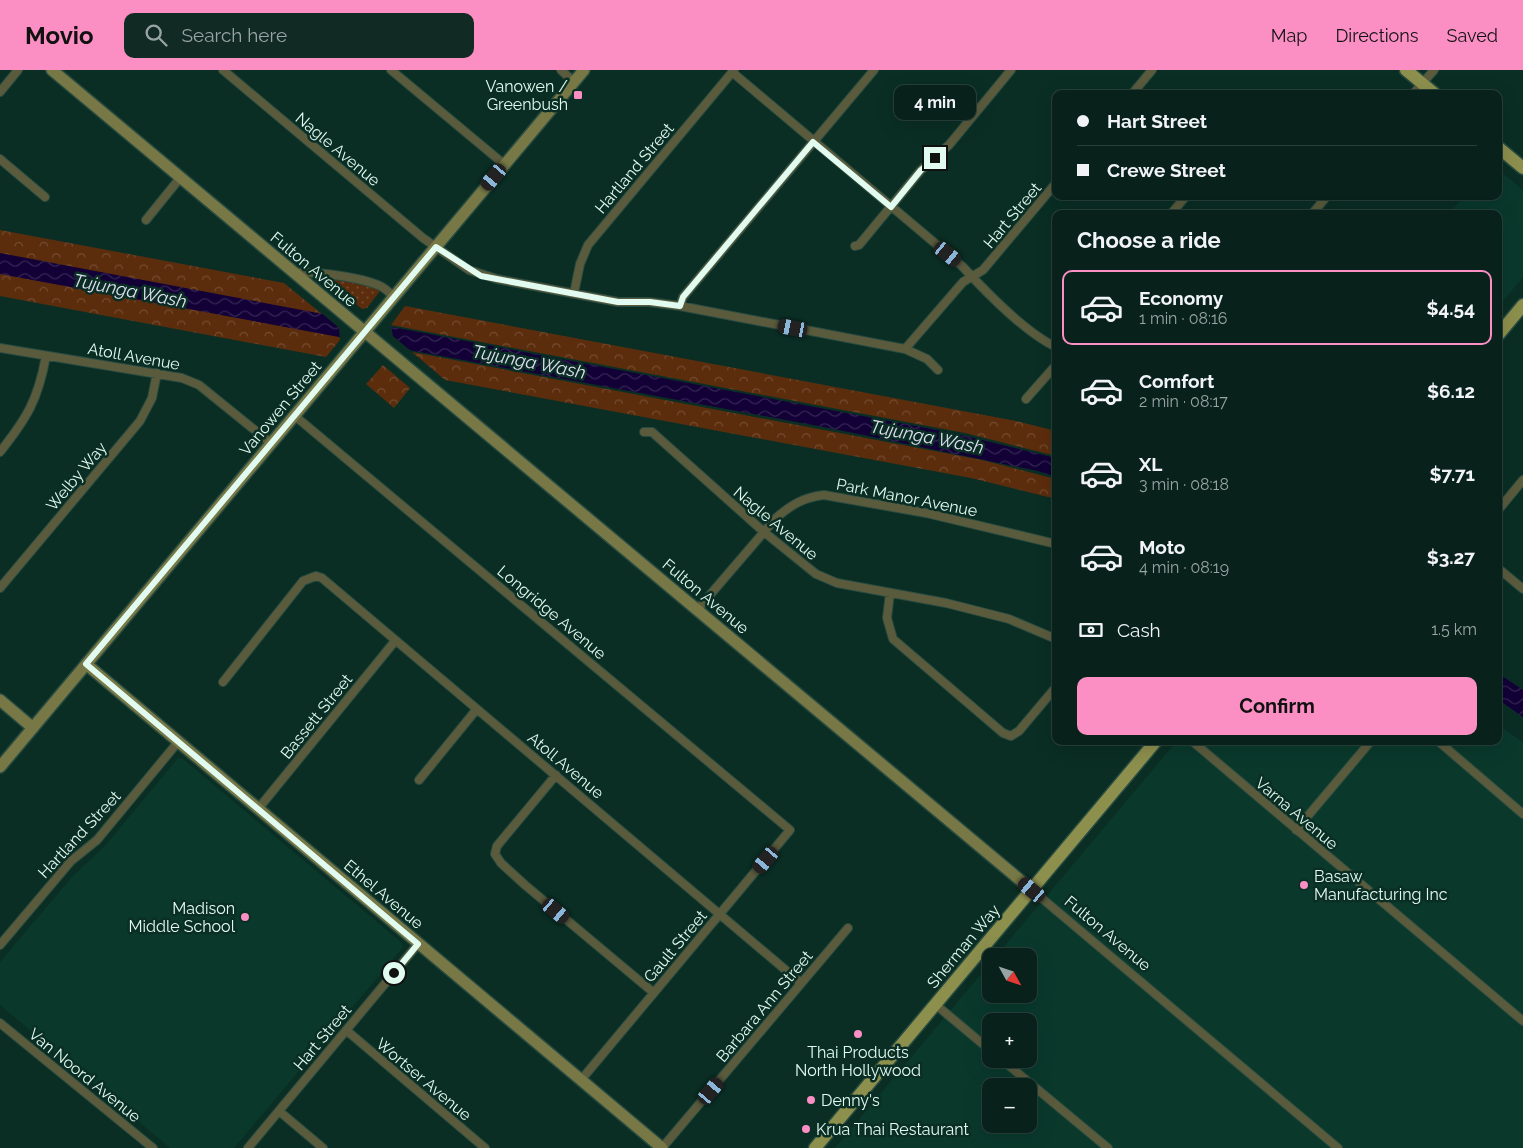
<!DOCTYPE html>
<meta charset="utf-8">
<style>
body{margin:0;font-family:Raleway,sans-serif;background:#112a24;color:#f1f3f6;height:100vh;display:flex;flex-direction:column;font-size:19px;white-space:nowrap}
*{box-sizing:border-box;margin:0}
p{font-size:16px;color:#98a4a3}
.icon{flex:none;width:28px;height:28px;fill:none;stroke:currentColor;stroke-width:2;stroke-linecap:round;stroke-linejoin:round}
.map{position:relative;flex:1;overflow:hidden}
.drawer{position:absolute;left:1052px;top:140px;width:450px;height:535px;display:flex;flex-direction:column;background:#08221b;border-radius:10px;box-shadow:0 5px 20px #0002,0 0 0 1px #293f3a}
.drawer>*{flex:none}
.banner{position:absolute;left:1052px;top:20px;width:450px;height:110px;border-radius:10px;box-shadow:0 5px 20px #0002,0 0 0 1px #293f3a;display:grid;align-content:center;height:110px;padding:0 25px;background:#08221b}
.needle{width:32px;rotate:130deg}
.controls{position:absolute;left:982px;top:878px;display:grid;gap:10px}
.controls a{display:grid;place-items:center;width:55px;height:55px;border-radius:10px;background:#08221b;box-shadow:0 5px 20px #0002,0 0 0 1px #293f3a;font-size:25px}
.end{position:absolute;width:22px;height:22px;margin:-11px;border:6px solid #e2fbf1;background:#111;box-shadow:0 0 0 2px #111}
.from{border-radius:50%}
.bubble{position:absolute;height:35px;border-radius:10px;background:#08221b;box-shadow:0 5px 20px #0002,0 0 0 1px #293f3a;font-size:16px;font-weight:700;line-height:35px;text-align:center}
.car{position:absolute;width:15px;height:30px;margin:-15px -8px;border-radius:6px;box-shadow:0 0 4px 1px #0007;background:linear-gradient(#222 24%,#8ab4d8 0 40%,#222 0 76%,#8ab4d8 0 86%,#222 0)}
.banner b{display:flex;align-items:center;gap:18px;height:48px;font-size:19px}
.banner b+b{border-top:1px solid #293f3a}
.banner i{width:12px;height:12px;background:#f1f3f6}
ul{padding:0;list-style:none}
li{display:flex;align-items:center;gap:15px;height:75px;margin:0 10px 8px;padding:0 15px;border:2px solid transparent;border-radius:10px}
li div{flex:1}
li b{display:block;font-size:19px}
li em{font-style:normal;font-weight:700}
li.selected{border-color:#fb8fc4}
li>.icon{width:45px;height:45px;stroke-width:1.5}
h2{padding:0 25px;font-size:22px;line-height:60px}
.pay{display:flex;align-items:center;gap:12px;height:55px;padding:0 25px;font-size:19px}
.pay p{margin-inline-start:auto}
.cta{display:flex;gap:10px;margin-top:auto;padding:10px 25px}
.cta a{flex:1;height:58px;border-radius:10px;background:#fb8fc4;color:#111;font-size:20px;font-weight:700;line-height:58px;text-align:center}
header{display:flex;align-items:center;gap:30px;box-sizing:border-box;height:70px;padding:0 25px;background:#fb8fc4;color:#111}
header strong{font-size:24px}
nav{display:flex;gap:28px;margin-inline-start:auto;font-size:18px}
.search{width:350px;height:45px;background:#112a24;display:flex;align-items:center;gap:12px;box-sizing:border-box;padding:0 18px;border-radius:10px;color:#98a4a3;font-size:19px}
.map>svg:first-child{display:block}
</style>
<header>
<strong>Movio</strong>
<div class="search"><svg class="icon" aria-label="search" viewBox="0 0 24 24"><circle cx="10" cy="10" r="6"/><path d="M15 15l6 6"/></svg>Search here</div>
<nav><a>Map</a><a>Directions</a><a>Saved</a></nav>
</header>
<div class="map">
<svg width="1523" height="1078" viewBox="0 0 1523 1078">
<defs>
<pattern id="park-crowns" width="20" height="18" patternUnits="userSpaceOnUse" patternTransform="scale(1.25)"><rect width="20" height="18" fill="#5c2d0d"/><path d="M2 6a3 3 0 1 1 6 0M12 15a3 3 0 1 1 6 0" fill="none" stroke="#734c31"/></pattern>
<pattern id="garden-dots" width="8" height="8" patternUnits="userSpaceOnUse" patternTransform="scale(1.25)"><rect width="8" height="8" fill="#5c2d0d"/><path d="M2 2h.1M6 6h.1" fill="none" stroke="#734c31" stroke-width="1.8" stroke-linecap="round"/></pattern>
<pattern id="water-waves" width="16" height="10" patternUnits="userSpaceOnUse" patternTransform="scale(1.25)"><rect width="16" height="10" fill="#120037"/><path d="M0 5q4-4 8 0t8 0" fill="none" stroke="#342654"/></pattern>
</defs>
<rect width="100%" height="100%" fill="#0a2e24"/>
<path fill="#0a392c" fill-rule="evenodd" d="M1499,100L1523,120V207L1499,236V144H1449L1464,126H1499Z
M1499,656L1523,672V1078H835L991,892V924H1029V886H996L1177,671H1499ZM991,951H1029V989H991ZM991,1016H1029V1054H991Z
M178,688L183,689L402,873L403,877L234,1078H170L0,935V892L72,807L105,776Z"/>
<path fill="url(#park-crowns)" d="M0,160L284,213L339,258L340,270L326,287L0,226Z
M405,236L1016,351L1056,361V386L965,363L391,255Z
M412,282L982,390L1056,409V429L971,408L445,310Z
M383,295L410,318L394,338L366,314Z"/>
<path fill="url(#garden-dots)" d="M329,208L369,216L380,221L367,238L362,239L327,210Z"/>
<path fill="url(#water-waves)" d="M0,183L953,363L1056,388V407L1038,401L834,359L0,204Z
M1499,604L1523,620V647L1499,630Z"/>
<path fill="#0a2e24" d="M319,241L391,255L393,266L412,282L340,270L339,258Z"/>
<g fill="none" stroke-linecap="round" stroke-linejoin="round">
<defs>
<path id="street" d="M223,0L423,168L469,200L497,209L618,232H649L680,236L905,279L927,289L938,300
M391,0L505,95
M561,0L574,12
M732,2L962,196C985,221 1026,263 1056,277
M0,22L18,0
M1132,24L1152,0
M1413,24L1434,0
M0,89L45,127
M1171,144L1186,126
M1312,144L1327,126
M146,150L180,108
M855,176L859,175L921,100L949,75L1011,0
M295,203C315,201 358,207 378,215C384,217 389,222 394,227
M574,223L580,194L588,175L734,0
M680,236L683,227L874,0
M0,278L182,308L199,315L272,374
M905,279L963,212L983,200L1056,113
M1026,329L1056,295
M295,346L790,760L581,1010
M644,362H652L764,462L816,504L837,513L946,533L1009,549L1056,569
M0,382C27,348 38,330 46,286
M1499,439L1523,410
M1499,499L1523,519
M0,518L140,351L152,328L157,303
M890,523L887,548L893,569L1003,663L1011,666L1019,661L1056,617
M697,540L776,448C791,435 804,427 824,425L926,443L1056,474
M223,612L303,511L316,506L322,508L801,913
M1192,671L1523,951
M1438,671L1523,744
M556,705L497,776L495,784L501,793L525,815L654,923
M419,710L476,640
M258,739L395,571
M1296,760L1371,671
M1032,820L1338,1078
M0,875L71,791L97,770L178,672
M935,934L991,981
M0,953L153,1078
M346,960L485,1078
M1001,989L1108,1078
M279,1041L323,1078
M248,1078L418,874
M662,1078L848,858"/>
<path id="secondary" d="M52,0L1032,820
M86,594L662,1078
M0,630L33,658
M0,697L584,0"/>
<path id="primary" d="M1406,0L1435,24
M1499,78L1523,98
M1499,264L1523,235
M815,1078L1156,671"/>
</defs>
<use href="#street" stroke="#284b41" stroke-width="10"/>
<use href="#secondary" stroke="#284b41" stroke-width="14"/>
<use href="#primary" stroke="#284b41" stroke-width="15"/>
<use href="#street" stroke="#5a5b3d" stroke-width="8"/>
<use href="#secondary" stroke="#777846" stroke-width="11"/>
<use href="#primary" stroke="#8d8f4d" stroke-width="12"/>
</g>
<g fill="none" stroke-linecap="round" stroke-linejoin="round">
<path stroke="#e2fbf1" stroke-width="6" d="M394,903L418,874L86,594L436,177L481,206L618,232H650L680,236L683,227L813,72L891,137L921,100L935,88"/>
</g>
<g fill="#fb8fc4" stroke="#0a2e24" stroke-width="2">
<rect x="573" y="20" width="10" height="10" rx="2.5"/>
<circle cx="1304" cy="815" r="5"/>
<circle cx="245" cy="847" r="5"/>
<circle cx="858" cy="964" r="5"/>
<circle cx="811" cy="1030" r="5"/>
<circle cx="806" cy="1059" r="5"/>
</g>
<g text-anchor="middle" stroke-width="5" stroke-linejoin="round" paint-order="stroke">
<g font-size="16" fill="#e2fbf1" stroke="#0a2e24" text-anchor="start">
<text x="568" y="22" text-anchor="end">Vanowen /<tspan x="568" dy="18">Greenbush</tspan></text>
<text x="1314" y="812">Basaw<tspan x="1314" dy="18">Manufacturing Inc</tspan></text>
<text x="235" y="844" text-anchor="end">Madison<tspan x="235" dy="18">Middle School</tspan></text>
<text x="858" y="988" text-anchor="middle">Thai Products<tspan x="858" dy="18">North Hollywood</tspan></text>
<text x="821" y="1036">Denny's</text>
<text x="816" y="1065">Krua Thai Restaurant</text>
</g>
<g font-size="16" fill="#e2fbf1" stroke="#0a2e24">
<text transform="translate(338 79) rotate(40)" y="6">Nagle Avenue</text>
<text transform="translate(634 98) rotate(-50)" y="6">Hartland Street</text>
<text transform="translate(1012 145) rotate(-50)" y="6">Hart Street</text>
<text transform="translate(314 199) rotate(40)" y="6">Fulton Avenue</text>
<text transform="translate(134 286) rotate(10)" y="6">Atoll Avenue</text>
<text transform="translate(280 338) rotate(-50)" y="6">Vanowen Street</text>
<text transform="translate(76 406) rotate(-50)" y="6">Welby Way</text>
<text transform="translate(907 427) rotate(11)" y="6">Park Manor Avenue</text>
<text transform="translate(776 453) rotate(40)" y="6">Nagle Avenue</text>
<text transform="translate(706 526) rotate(40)" y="6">Fulton Avenue</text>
<text transform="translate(552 542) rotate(40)" y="6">Longridge Avenue</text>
<text transform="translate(316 646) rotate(-51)" y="6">Bassett Street</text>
<text transform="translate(566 695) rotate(40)" y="6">Atoll Avenue</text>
<text transform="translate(1297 743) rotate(40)" y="6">Varna Avenue</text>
<text transform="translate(79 764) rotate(-47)" y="6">Hartland Street</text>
<text transform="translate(384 824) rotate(40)" y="6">Ethel Avenue</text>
<text transform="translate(1108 863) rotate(40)" y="6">Fulton Avenue</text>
<text transform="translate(675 876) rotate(-50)" y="6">Gault Street</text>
<text transform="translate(963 876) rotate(-50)" y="6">Sherman Way</text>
<text transform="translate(764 936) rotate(-50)" y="6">Barbara Ann Street</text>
<text transform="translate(322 967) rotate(-50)" y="6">Hart Street</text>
<text transform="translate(85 1005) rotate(39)" y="6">Van Noord Avenue</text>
<text transform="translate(424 1009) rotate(40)" y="6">Wortser Avenue</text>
</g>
<g font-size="18" font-style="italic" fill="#e1dff2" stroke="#0a2e24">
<text transform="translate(130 221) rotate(11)" y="6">Tujunga Wash</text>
<text transform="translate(529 292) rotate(11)" y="6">Tujunga Wash</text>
<text transform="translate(927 367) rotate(11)" y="6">Tujunga Wash</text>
</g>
</g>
</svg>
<div class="controls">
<a><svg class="needle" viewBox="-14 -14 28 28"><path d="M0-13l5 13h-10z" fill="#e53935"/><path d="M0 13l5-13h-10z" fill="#98a4a3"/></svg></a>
<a>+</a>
<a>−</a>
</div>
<i class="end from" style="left:394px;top:903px"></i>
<i class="end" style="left:935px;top:88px"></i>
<div class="bubble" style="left:894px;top:15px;width:82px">4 min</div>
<i class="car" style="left:494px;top:107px;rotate:220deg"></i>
<i class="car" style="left:948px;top:184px;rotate:129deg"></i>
<i class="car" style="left:793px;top:258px;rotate:281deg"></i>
<i class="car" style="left:766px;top:790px;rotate:220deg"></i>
<i class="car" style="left:1032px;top:820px;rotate:310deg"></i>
<i class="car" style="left:556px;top:841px;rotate:130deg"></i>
<i class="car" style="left:711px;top:1021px;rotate:40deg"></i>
<div class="banner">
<b><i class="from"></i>Hart Street</b>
<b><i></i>Crewe Street</b>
</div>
<section class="drawer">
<h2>Choose a ride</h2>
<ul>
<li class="selected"><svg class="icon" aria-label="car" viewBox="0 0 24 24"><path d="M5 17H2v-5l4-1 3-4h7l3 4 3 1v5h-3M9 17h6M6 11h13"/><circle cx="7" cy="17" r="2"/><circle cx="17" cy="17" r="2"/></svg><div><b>Economy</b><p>1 min · 08:16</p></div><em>$4.54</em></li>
<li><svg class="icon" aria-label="car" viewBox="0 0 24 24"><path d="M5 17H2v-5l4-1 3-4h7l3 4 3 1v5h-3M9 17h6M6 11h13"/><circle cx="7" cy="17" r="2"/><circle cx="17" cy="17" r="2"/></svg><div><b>Comfort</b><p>2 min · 08:17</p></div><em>$6.12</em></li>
<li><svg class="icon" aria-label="car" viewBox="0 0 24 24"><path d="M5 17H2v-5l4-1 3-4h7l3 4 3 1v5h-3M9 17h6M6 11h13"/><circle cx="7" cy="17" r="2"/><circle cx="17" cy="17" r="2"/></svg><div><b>XL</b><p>3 min · 08:18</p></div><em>$7.71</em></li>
<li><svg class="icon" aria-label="car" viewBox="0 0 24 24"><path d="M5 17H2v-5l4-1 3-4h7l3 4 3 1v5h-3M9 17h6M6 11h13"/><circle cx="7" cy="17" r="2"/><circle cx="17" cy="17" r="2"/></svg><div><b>Moto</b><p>4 min · 08:19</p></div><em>$3.27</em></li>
</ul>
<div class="pay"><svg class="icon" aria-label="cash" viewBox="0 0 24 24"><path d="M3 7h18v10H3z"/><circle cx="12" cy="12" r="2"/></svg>Cash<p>1.5 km</p></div>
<div class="cta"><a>Confirm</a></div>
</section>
</div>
